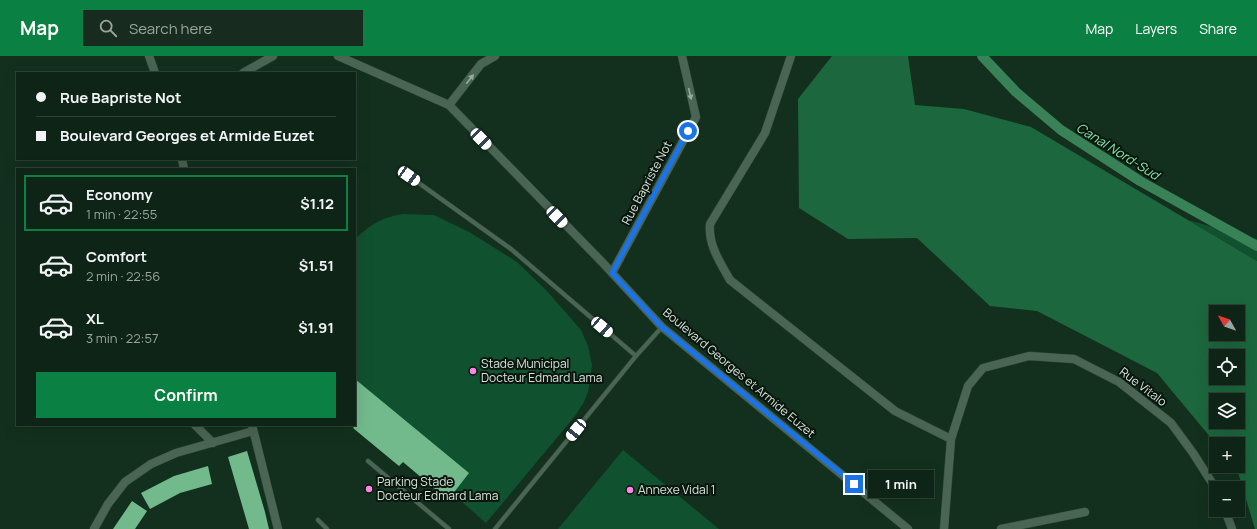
<!DOCTYPE html>
<meta charset="utf-8">
<style>
body{margin:0;font-family:Manrope,sans-serif;background:#172c1f;color:#f1f3f6;height:100vh;display:flex;flex-direction:column;font-size:15px;white-space:nowrap}
*{box-sizing:border-box;margin:0}
p{font-size:13px;color:#9ba4a1}
.icon{flex:none;width:22px;height:22px;fill:none;stroke:currentColor;stroke-width:2;stroke-linecap:round;stroke-linejoin:round}
.map{position:relative;flex:1;overflow:hidden}
.panel{position:absolute;left:16px;top:112px;width:340px;height:258px;display:flex;flex-direction:column;background:#0e2416;border-radius:0px;box-shadow:0 4px 16px #0002,0 0 0 1px #2e4135}
.panel>*{flex:none}
.banner{position:absolute;left:16px;top:16px;width:340px;height:88px;border-radius:0px;box-shadow:0 4px 16px #0002,0 0 0 1px #2e4135;display:grid;align-content:center;height:88px;padding:0 20px;background:#0e2416}
.needle{width:26px;rotate:310deg}
.controls{position:absolute;left:1209px;top:249px;display:grid;gap:8px}
.controls a{display:grid;place-items:center;width:36px;height:36px;border-radius:0px;background:#0e2416;box-shadow:0 4px 16px #0002,0 0 0 1px #2e4135;font-size:20px}
.end{position:absolute;width:18px;height:18px;margin:-9px;border:5px solid #1a73e8;background:#fff;box-shadow:0 0 0 2px #fff}
.from{border-radius:50%}
.bubble{position:absolute;height:28px;border-radius:0px;background:#0e2416;box-shadow:0 4px 16px #0002,0 0 0 1px #2e4135;font-size:13px;font-weight:700;line-height:28px;text-align:center}
.car{position:absolute;width:12px;height:24px;margin:-12px -6px;border-radius:5px;box-shadow:0 0 3px 1px #0007;background:linear-gradient(#fff 24%,#345 0 40%,#fff 0 76%,#345 0 86%,#fff 0)}
.banner b{display:flex;align-items:center;gap:14px;height:38px;font-size:15px}
.banner b+b{border-top:1px solid #2e4135}
.banner i{width:10px;height:10px;background:#f1f3f6}
ul{padding:7px 0 0;list-style:none}
li{display:flex;align-items:center;gap:12px;height:56px;margin:0 8px 6px;padding:0 12px;border:2px solid transparent;border-radius:0px}
li div{flex:1}
li b{display:block;font-size:15px}
li em{font-style:normal;font-weight:700}
li.on{border-color:#0b8043}
li>.icon{width:36px;height:36px;stroke-width:1.5}
.action{display:flex;gap:8px;margin-top:auto;padding:8px 20px}
.action a{flex:1;height:46px;border-radius:0px;background:#0b8043;color:#fff;font-size:16px;font-weight:700;line-height:46px;text-align:center}
header{display:flex;align-items:center;gap:24px;box-sizing:border-box;height:56px;padding:0 20px;background:#0b8043;color:#fff}
header strong{font-size:19px}
nav{display:flex;gap:22px;margin-inline-start:auto;font-size:14px}
.search{width:280px;height:36px;background:#172c1f;display:flex;align-items:center;gap:10px;box-sizing:border-box;padding:0 14px;border-radius:0px;color:#9ba4a1;font-size:15px}
.map>svg:first-child{display:block}
</style>
<header>
<strong>Map</strong>
<div class="search"><svg class="icon" aria-label="search" viewBox="0 0 24 24"><circle cx="10" cy="10" r="6"/><path d="M15 15l6 6"/></svg>Search here</div>
<nav><a>Map</a><a>Layers</a><a>Share</a></nav>
</header>
<div class="map">
<svg width="1257" height="473" viewBox="0 0 1257 473">
<rect width="100%" height="100%" fill="#13301e"/>
<path fill="#10512f" d="M403,158L434,159L471,177L517,206L547,235L581,274L588,290L592,309L588,336L584,346L575,360L486,467L453,438L403,406L399,410L353,372L358,366L355,364V183C372,168 380,162 403,158Z
M1188,164L1257,183V205Z
M623,394L719,473H558Z"/>
<path fill="#1c673e" fill-rule="evenodd" d="M832,0H908L915,49L964,53L1031,71L1257,205V473H1255L1237,413L1234,410H1238V388H1216L1157,317L1037,255L990,250L917,182L848,183L799,152L798,43ZM1216,256H1238V278H1216ZM1216,300H1238V322H1216ZM1216,344H1238V366H1216Z"/>
<g fill="none" stroke-linecap="round" stroke-linejoin="round">
<path stroke="#398156" stroke-width="10" d="M982,0L1016,36L1061,74L1140,125L1257,190"/>
</g>
<path fill="#72ba8c" d="M355,323L469,417L448,444L403,406L399,410L353,372L355,370Z
M247,395L265,456L269,473H249L228,401Z
M208,410L212,428L180,437L150,453L141,437L174,420Z
M132,445L147,455L135,473H113Z"/>
<g fill="none" stroke-linecap="round" stroke-linejoin="round">
<defs>
<path id="service" d="M409,120L511,193L636,300
M368,405L449,473
M318,464L327,473
M495,473L636,300L662,271"/>
<path id="minor" d="M149,0L155,17
M338,0L449,49L602,206L662,271L908,473
M791,0L765,77L710,168C708,189 720,206 730,224L895,355L951,383
M243,17L273,0
M449,49L481,8L495,0
M182,103L184,113
M612,217L696,61L682,0
M195,369L213,387
M252,369L278,473
M1225,454L1232,473
M94,473L108,448L125,426L151,408L176,397L253,375
M944,473L951,383L968,330L983,312L1029,300L1074,303L1119,326L1171,367L1193,397L1216,433
M1001,473L1085,456"/>
</defs>
<use href="#service" stroke="#324d3c" stroke-width="5"/>
<use href="#minor" stroke="#324d3c" stroke-width="9"/>
<use href="#service" stroke="#4a6553" stroke-width="4"/>
<use href="#minor" stroke="#4a6553" stroke-width="8"/>
</g>
<defs><path id="oneway-solid" d="M-6-.8H1V-3.2L6.5 0L1 3.2V.8H-6Z"/></defs>
<g fill="#96ab9d">
<use href="#oneway-solid" transform="translate(470 23) rotate(-52)"/>
<use href="#oneway-solid" transform="translate(690 38) rotate(77)"/>
</g>
<g fill="none" stroke-linecap="round" stroke-linejoin="round">
<path stroke="#1a73e8" stroke-width="5" d="M688,75L612,217L662,271L854,428"/>
</g>
<g fill="#fc86e4" stroke="#09150d" stroke-width="1.5">
<circle cx="473" cy="315" r="4"/>
<circle cx="369" cy="433" r="4"/>
<circle cx="630" cy="434" r="4"/>
</g>
<g text-anchor="middle" stroke-width="4" stroke-linejoin="round" paint-order="stroke">
<g font-size="12" fill="#d5e5d9" stroke="#09150d">
<text transform="translate(647 127) rotate(-62)" y="4">Rue Bapriste Not</text>
<text transform="translate(739 317) rotate(40)" y="4">Boulevard Georges et Armide Euzet</text>
<text transform="translate(1143 331) rotate(37)" y="4">Rue Vitalo</text>
</g>
<g font-size="12" fill="#d5e5d9" stroke="#09150d" text-anchor="start">
<text x="481" y="312">Stade Municipal<tspan x="481" dy="14">Docteur Edmard Lama</tspan></text>
<text x="377" y="430">Parking Stade<tspan x="377" dy="14">Docteur Edmard Lama</tspan></text>
<text x="638" y="438">Annexe Vidal 1</text>
</g>
<g font-size="13" font-style="italic" fill="#82e5a7" stroke="#09150d">
<text transform="translate(1118 95) rotate(32)" y="5">Canal Nord-Sud</text>
</g>
</g>
</svg>
<div class="controls">
<a><svg class="needle" viewBox="-14 -14 28 28"><path d="M0-13l5 13h-10z" fill="#e53935"/><path d="M0 13l5-13h-10z" fill="#9ba4a1"/></svg></a>
<a><svg class="icon" aria-label="locate" viewBox="0 0 24 24"><circle cx="12" cy="12" r="6"/><path d="M12 2v4M12 18v4M2 12h4M18 12h4"/></svg></a>
<a><svg class="icon" aria-label="layers" viewBox="0 0 24 24"><path d="M12 4l9 5-9 5-9-5zM3 14l9 5 9-5"/></svg></a>
<a>+</a>
<a>−</a>
</div>
<i class="end from" style="left:688px;top:75px"></i>
<i class="end" style="left:854px;top:428px"></i>
<div class="bubble" style="left:868px;top:414px;width:66px">1 min</div>
<i class="car" style="left:481px;top:83px;rotate:136deg"></i>
<i class="car" style="left:409px;top:120px;rotate:125deg"></i>
<i class="car" style="left:557px;top:161px;rotate:136deg"></i>
<i class="car" style="left:602px;top:271px;rotate:131deg"></i>
<i class="car" style="left:576px;top:374px;rotate:219deg"></i>
<div class="banner">
<b><i class="from"></i>Rue Bapriste Not</b>
<b><i></i>Boulevard Georges et Armide Euzet</b>
</div>
<section class="panel">
<ul>
<li class="on"><svg class="icon" aria-label="car" viewBox="0 0 24 24"><path d="M5 17H2v-5l4-1 3-4h7l3 4 3 1v5h-3M9 17h6M6 11h13"/><circle cx="7" cy="17" r="2"/><circle cx="17" cy="17" r="2"/></svg><div><b>Economy</b><p>1 min · 22:55</p></div><em>$1.12</em></li>
<li><svg class="icon" aria-label="car" viewBox="0 0 24 24"><path d="M5 17H2v-5l4-1 3-4h7l3 4 3 1v5h-3M9 17h6M6 11h13"/><circle cx="7" cy="17" r="2"/><circle cx="17" cy="17" r="2"/></svg><div><b>Comfort</b><p>2 min · 22:56</p></div><em>$1.51</em></li>
<li><svg class="icon" aria-label="car" viewBox="0 0 24 24"><path d="M5 17H2v-5l4-1 3-4h7l3 4 3 1v5h-3M9 17h6M6 11h13"/><circle cx="7" cy="17" r="2"/><circle cx="17" cy="17" r="2"/></svg><div><b>XL</b><p>3 min · 22:57</p></div><em>$1.91</em></li>
</ul>
<div class="action"><a>Confirm</a></div>
</section>
</div>
